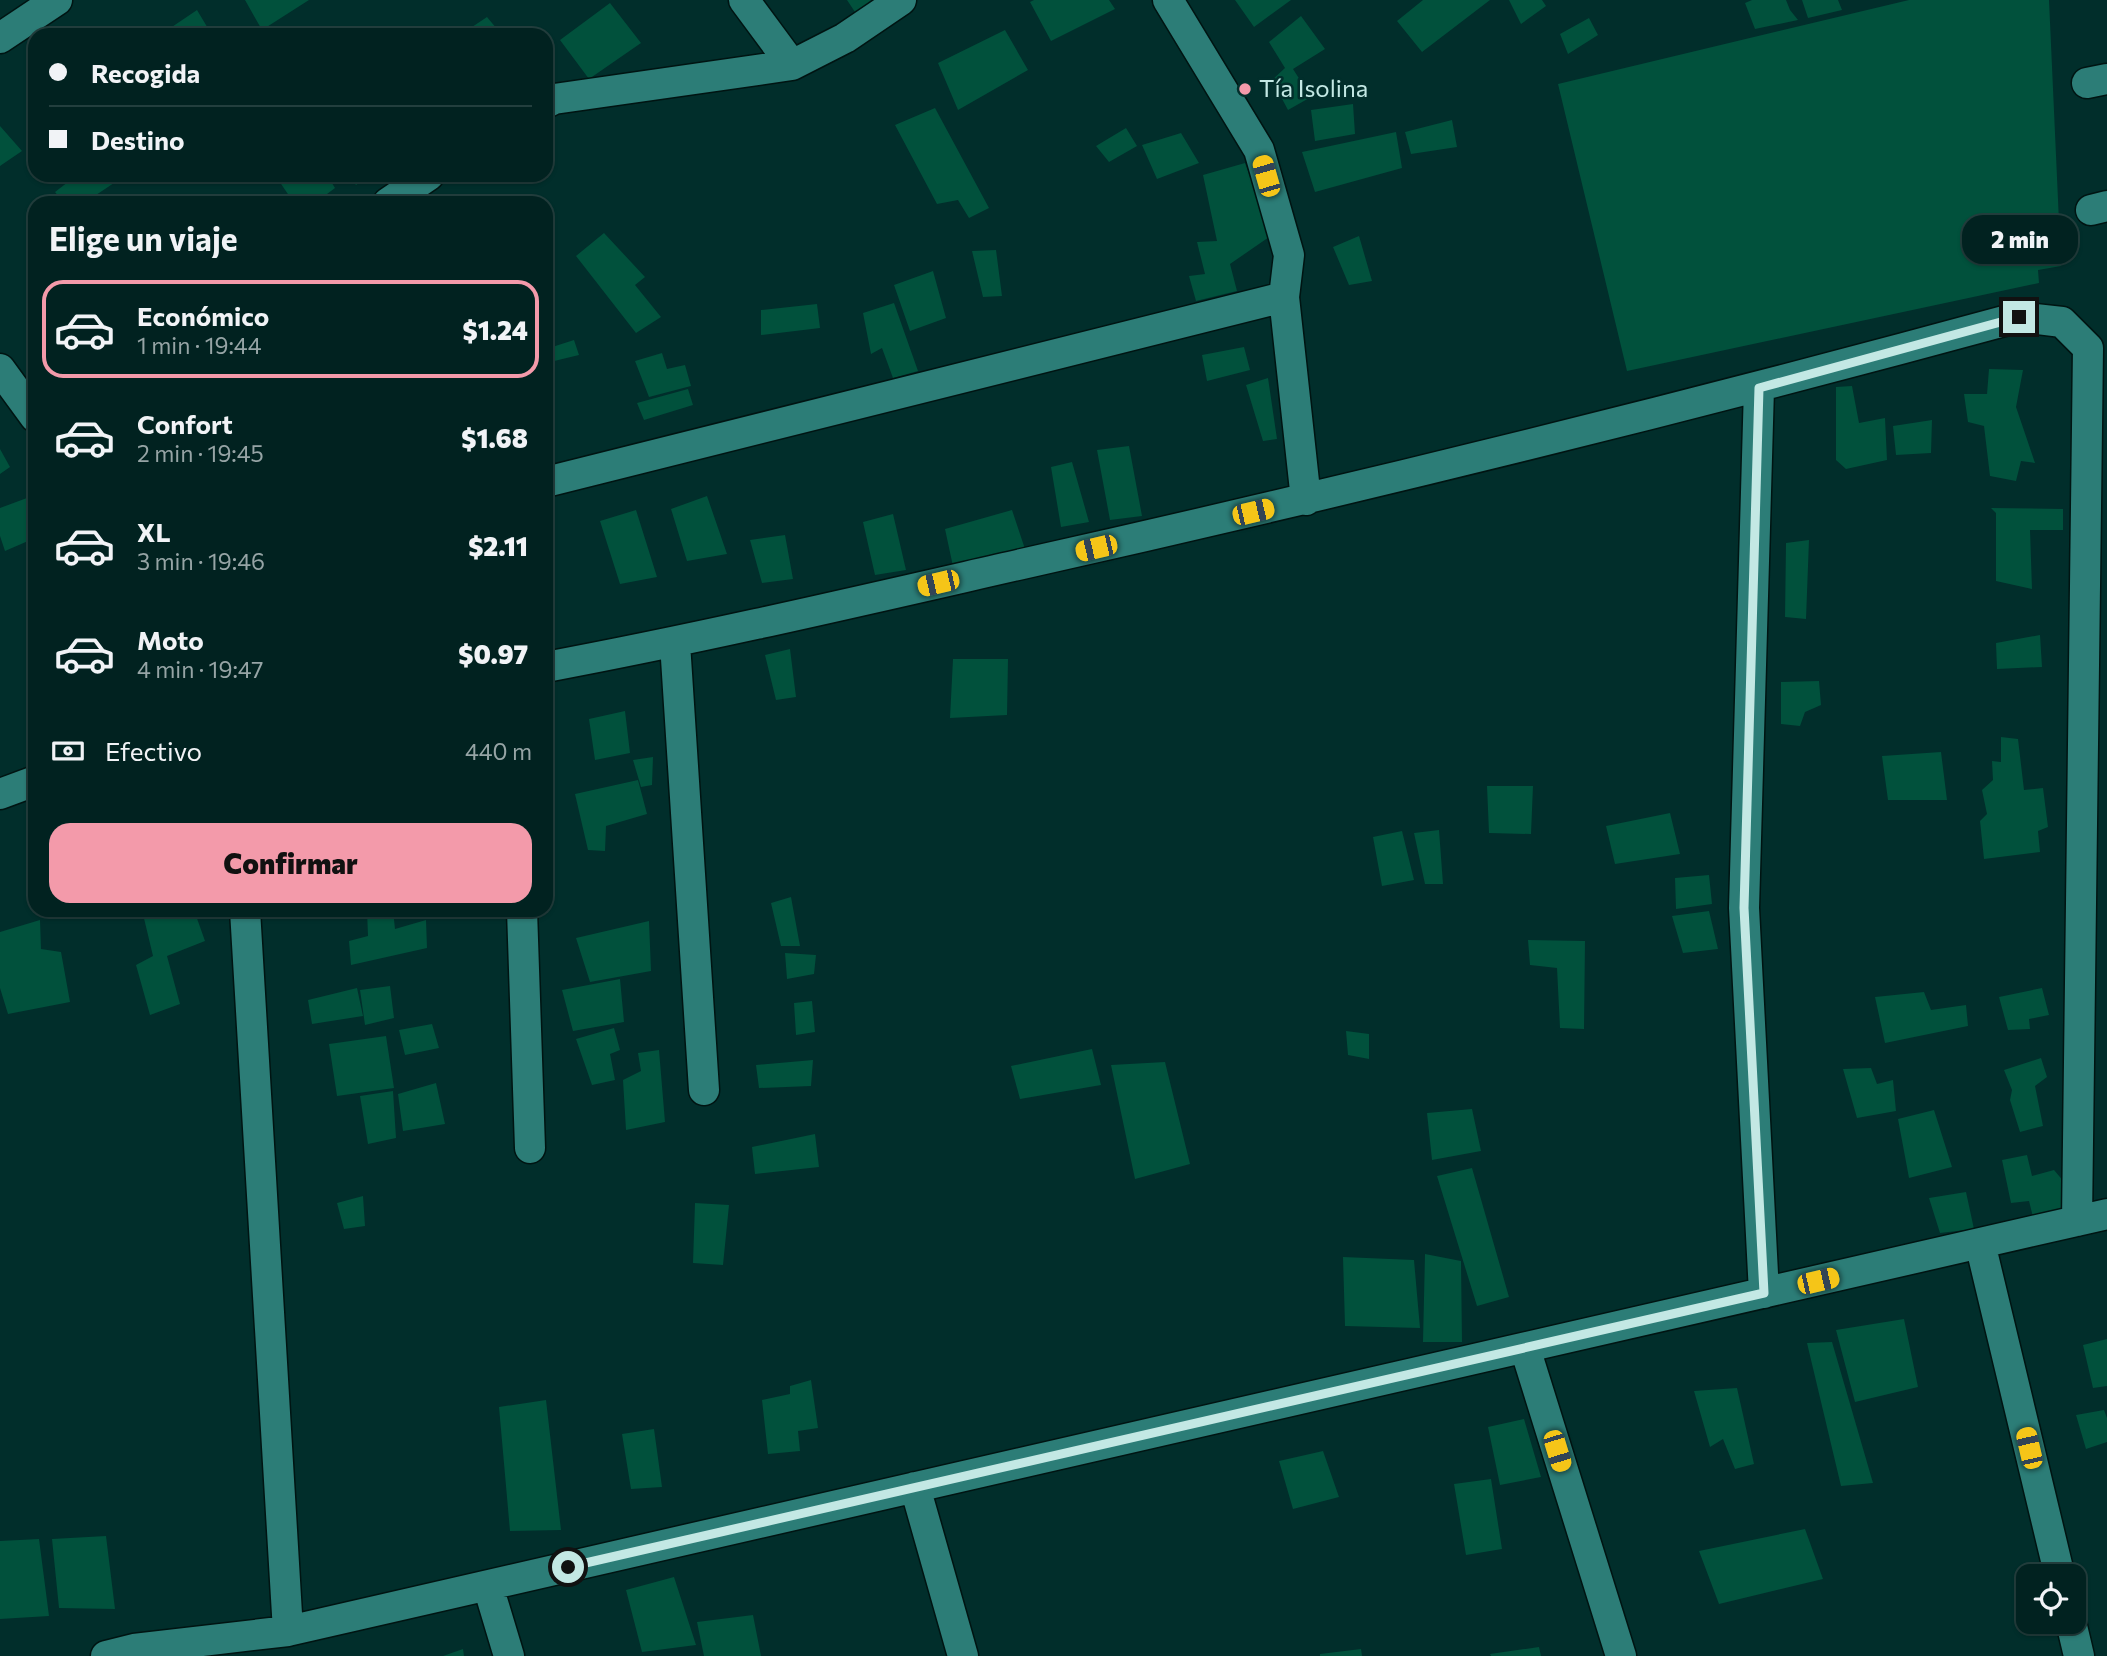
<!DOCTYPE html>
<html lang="es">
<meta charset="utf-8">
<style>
body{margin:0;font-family:Commissioner,sans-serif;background:#0f2f2d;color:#f1f3f6;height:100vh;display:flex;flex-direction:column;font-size:26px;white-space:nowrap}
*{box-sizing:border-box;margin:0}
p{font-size:23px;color:#96a4a5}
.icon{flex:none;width:38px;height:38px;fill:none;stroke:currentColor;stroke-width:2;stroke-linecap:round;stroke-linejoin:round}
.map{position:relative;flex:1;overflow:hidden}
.side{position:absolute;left:28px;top:196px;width:525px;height:721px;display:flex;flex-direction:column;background:#012220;border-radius:21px;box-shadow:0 2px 5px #0004,0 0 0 2px #233f3e}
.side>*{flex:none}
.banner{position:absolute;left:28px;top:28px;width:525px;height:154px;border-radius:21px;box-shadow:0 2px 5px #0004,0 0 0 2px #233f3e;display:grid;align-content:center;height:154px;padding:0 21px;background:#012220}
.buttons{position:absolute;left:2016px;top:1564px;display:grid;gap:14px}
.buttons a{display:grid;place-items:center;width:70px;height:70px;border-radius:14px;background:#012220;box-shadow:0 2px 5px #0004,0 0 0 2px #233f3e;font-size:35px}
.end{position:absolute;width:32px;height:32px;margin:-16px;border:9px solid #c3e8e4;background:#111;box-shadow:0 0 0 4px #111}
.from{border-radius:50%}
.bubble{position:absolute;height:49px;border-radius:21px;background:#012220;box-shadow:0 2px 5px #0004,0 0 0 2px #233f3e;font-size:23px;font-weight:800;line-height:49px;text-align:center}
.car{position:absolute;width:21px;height:42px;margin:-21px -10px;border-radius:9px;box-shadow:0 0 5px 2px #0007;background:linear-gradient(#f5c518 24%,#345 0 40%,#f5c518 0 76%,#345 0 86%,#f5c518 0)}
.banner b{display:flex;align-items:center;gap:24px;height:66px;font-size:26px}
.banner b+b{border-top:2px solid #233f3e}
.banner i{width:18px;height:18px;background:#f1f3f6}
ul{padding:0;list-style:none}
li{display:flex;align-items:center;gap:21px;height:98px;margin:0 14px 10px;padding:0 7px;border:4px solid transparent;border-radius:21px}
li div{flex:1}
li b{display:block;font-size:26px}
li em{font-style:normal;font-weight:800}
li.active{border-color:#f39aaa}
li>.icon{width:63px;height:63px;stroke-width:1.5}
h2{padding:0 21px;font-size:32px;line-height:84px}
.pay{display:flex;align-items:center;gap:18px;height:77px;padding:0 21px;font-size:26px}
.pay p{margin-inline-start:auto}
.action{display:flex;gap:14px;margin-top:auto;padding:14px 21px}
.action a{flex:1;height:80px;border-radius:21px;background:#f39aaa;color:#111;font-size:28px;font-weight:800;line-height:80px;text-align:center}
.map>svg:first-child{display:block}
</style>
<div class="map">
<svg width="2107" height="1656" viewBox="0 0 2107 1656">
<rect width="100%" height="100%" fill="#012e2b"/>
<path fill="#01513c" d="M245,0H309L262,30Z
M847,0H871L857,15Z
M1034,0H1109L1115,9L1051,41L1030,2Z
M1235,0H1291L1254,27Z
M1423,0H1490L1422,52L1397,21Z
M1509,0H1542L1546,6L1521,24Z
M1752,0H1786L1790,10L1798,20L1755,29L1745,3Z
M1802,0H1838L1842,10L1808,18Z
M1909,0H2049L2061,266L2038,270L2039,283L1627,371L1558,84Z
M610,3L641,43L589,79L560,40Z
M197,10L212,35H160Z
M1301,16L1325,49L1293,69L1311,97L1288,110L1272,80L1285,68L1269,42Z
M487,17L502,35H465L463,33Z
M1589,18L1598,35L1568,54L1560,34Z
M1005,30L1028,70L958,110L938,63Z
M1353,104L1355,134L1315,141L1311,110Z
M935,108L989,208L969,218L958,200L937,204L895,125Z
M1452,120L1457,147L1411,154L1405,132Z
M0,126L22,151L0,166Z
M1126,128L1137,146L1109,162L1096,146Z
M1396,132L1402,168L1315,192L1302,152Z
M1181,133L1199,163L1157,179L1142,145Z
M1245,163L1272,235L1230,264L1237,291L1196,301L1189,276L1205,274L1197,242L1217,241L1203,175Z
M77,175H117L120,179L84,203H64L55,192Z
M275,175H327L335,188L315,203H294Z
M348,175H370L356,185Z
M604,233L645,277L635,285L661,317L636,333L576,256Z
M1359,236L1372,281L1349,285L1333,247Z
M996,250L1002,296L983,297L972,251Z
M933,271L946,318L910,331L894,285Z
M894,303L918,371L893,378L882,348L871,354L863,313Z
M817,304L820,328L761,335V310Z
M574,340L579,355L546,363V349Z
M1244,347L1250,370L1207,381L1202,355Z
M662,353L667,369L685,365L691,386L649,397L635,361Z
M1989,369L2023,370L2016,407L2035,463L2021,461L2016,481L1990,476L1984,426L1968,422L1964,394H1987Z
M1268,378L1277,439L1263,441L1246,385Z
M1852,386L1859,423L1885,418L1887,460L1846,469L1836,460V387Z
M688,389L693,405L644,420L637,403Z
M1932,420L1931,453L1896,455L1893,426Z
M1129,446L1142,516L1110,520L1097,450Z
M0,449L10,467L0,474Z
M1072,462L1089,522L1061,527L1051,467Z
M35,495V538L5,551L0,536V508Z
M707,496L727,554L687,561L671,509Z
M1991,508L2063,509V530H2030L2032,589L1996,581V513Z
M636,510L657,577L620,584L600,521Z
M1012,510L1027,555L954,571L945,529Z
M893,514L906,570L875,575L863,522Z
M785,535L793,579L762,583L750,540Z
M1809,540L1806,619L1785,617L1786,543Z
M2040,635L2042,667L1997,669L1996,643Z
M790,649L796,697L776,700L765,655Z
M953,659H1008L1007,715L950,718Z
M1819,681L1821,705L1805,712L1800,726L1781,724V682Z
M625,711L630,753L595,760L589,719Z
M35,728V748L28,729Z
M2001,737L2018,739L2024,790L2043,788L2048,827L2038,831L2040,852L1984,859L1980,821L1987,814L1982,790L1993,780L1992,761L2001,762Z
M1941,752L1947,800H1888L1882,756Z
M653,757L652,785L641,787L633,760Z
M638,780L647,814L606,826L605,851L588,850L575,794Z
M1487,786H1533L1531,834L1489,833Z
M1670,813L1680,854L1615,864L1606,826Z
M1439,830L1443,884H1425L1414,833Z
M1402,831L1414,880L1382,886L1373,837Z
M1709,875L1712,904L1676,909L1675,878Z
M791,897L800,946H781L771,903Z
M142,910H194L205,941L167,956L180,1004L150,1015L136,965L153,956Z
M367,910H393L395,929L426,920L427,948L351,965L349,941L368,936Z
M1709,911L1718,949L1683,953L1672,916Z
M40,920L41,949L61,952L70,1002L8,1014L0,988V932Z
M649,921L651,971L590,982L576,938Z
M1528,940L1585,941L1584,1029L1560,1028L1557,968L1530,965Z
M785,953L816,955L814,974L787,979Z
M620,979L624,1022L573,1031L562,990Z
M390,986L394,1018L365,1025L360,990Z
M357,988L363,1016L312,1024L308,1000Z
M2042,988L2049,1015L2029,1019L2030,1029L2008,1030L1999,997Z
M1924,992L1931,1010L1966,1005L1968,1026L1885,1043L1875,997Z
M812,1001L815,1032L796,1035L794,1003Z
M432,1024L439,1048L405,1055L399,1030Z
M614,1028L620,1050L610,1054L615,1080L592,1085L576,1039Z
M1346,1031L1369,1034V1059L1348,1055Z
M386,1036L394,1088L337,1096L329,1044Z
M1092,1049L1101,1085L1020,1099L1011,1066Z
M659,1050L665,1122L626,1130L623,1080L641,1071L638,1053Z
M2041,1058L2047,1077L2035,1086L2043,1126L2020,1132L2010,1100L2012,1090L2004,1070Z
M813,1060L811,1086L759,1088L756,1065Z
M1165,1062L1190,1164L1135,1179L1111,1065Z
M1871,1068L1877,1084L1893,1080L1896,1111L1857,1118L1843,1069Z
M436,1083L445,1124L403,1131L398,1094Z
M393,1091L396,1138L368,1144L360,1096Z
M1472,1109L1481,1151L1432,1160L1427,1113Z
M1934,1110L1952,1167L1909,1178L1898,1119Z
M815,1134L819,1167L755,1174L752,1147Z
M2027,1155L2032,1176L2054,1170L2065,1183L2070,1213L2033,1217L2029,1201L2011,1203L2002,1160Z
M1472,1168L1509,1297L1477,1306L1437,1176Z
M1966,1192L1974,1229L1940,1233L1929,1198Z
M363,1196L365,1226L344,1229L337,1203Z
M695,1203L729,1205L723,1265L693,1263Z
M1425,1254L1461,1261L1462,1342H1423Z
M1343,1257L1414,1260L1420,1328L1345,1326Z
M1904,1319L1918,1387L1855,1402L1836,1330Z
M2107,1339V1386L2093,1388L2083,1345Z
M1832,1342L1873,1483L1841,1486L1807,1343Z
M811,1380L818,1428L798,1431L800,1451L768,1454L762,1400L790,1394V1386Z
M1737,1388L1754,1464L1735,1469L1723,1439L1710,1447L1694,1391Z
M546,1400L561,1530L510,1531L499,1407Z
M2104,1410L2107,1418V1442L2086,1449L2076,1415Z
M1524,1419L1541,1477L1500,1485L1488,1427Z
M654,1429L662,1487L631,1489L622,1434Z
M1323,1451L1339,1497L1293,1509L1279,1461Z
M1491,1479L1502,1549L1466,1555L1454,1484Z
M1805,1529L1823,1579L1719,1604L1699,1551Z
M106,1536L115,1609L59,1608L52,1539Z
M39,1539L49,1616L0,1619V1541Z
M674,1577L696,1645L642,1652L626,1590Z
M753,1615L761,1656H704L697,1622Z
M1539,1647L1541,1656H1491L1490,1654Z
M463,1649L464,1656H443Z
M1361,1649L1362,1656H1320V1654Z"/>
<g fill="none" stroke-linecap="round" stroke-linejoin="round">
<defs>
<path id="minor" d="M744,0L792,65
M1168,0L1259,150L1289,255L1284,297L1306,500
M0,38L57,0
M2087,83L2107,79
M546,103L554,99L792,65L845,38L901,0
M388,203L429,175
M2091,210L2107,206
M0,369L35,417
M1759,388L1744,908L1764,1293
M546,482L1284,297
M675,643L704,1090
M546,667C706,637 864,600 1022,564C1356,489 1689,407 2019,317L2062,322L2088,348L2077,1221
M0,794L35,781
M245,910L288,1631L2107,1214
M522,910L530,1148
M1980,1243L2060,1577
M1525,1348L1621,1656
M915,1487L963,1656
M488,1586L509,1656
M2071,1622L2079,1656
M106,1656L134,1649L288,1631"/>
</defs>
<use href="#minor" stroke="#001412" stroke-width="33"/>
<use href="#minor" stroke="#2c7d77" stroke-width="30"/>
</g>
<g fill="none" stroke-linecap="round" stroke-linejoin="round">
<path stroke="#c3e8e4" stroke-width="9" d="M568,1567L1764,1293L1744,908L1759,388L2019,317"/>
</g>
<circle fill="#f39aaa" stroke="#012e2b" stroke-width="2.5" cx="1245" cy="89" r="7"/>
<g text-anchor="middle" stroke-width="5" stroke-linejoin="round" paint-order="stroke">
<g font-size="24" fill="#c3e8e4" stroke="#012e2b" text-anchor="start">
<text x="1259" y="97">Tía Isolina</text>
</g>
</g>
</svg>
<div class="buttons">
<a><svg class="icon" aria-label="locate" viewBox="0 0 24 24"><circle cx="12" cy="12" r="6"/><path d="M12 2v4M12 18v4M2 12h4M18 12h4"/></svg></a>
</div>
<i class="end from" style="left:568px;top:1567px"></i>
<i class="end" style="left:2019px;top:317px"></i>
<div class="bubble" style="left:1962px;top:215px;width:116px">2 min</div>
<i class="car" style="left:1266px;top:176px;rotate:344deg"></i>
<i class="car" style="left:1253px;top:512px;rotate:77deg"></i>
<i class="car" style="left:1096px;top:548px;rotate:257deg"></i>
<i class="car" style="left:938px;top:583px;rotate:257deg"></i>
<i class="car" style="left:1818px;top:1281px;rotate:77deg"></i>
<i class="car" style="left:2029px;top:1448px;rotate:347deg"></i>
<i class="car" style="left:1557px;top:1451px;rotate:163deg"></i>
<div class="banner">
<b><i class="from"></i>Recogida</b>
<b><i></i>Destino</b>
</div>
<section class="side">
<h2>Elige un viaje</h2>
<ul>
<li class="active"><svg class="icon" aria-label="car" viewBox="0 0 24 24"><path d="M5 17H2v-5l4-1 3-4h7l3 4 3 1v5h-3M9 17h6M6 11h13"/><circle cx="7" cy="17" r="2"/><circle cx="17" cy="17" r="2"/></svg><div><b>Económico</b><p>1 min · 19:44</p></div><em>$1.24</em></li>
<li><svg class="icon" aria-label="car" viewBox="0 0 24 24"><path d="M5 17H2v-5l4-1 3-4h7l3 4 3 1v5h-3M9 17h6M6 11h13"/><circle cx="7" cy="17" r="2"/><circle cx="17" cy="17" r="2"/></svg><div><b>Confort</b><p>2 min · 19:45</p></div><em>$1.68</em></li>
<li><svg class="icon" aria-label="car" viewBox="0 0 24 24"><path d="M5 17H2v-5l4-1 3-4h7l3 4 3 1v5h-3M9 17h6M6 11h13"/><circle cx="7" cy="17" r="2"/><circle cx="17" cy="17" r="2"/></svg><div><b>XL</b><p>3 min · 19:46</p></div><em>$2.11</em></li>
<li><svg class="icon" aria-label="car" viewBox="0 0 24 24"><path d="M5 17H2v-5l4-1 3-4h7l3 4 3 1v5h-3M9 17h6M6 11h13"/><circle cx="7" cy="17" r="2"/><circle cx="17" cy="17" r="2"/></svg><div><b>Moto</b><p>4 min · 19:47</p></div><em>$0.97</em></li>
</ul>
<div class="pay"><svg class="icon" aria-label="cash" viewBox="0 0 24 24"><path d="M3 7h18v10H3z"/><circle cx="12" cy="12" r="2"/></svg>Efectivo<p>440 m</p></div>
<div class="action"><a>Confirmar</a></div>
</section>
</div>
